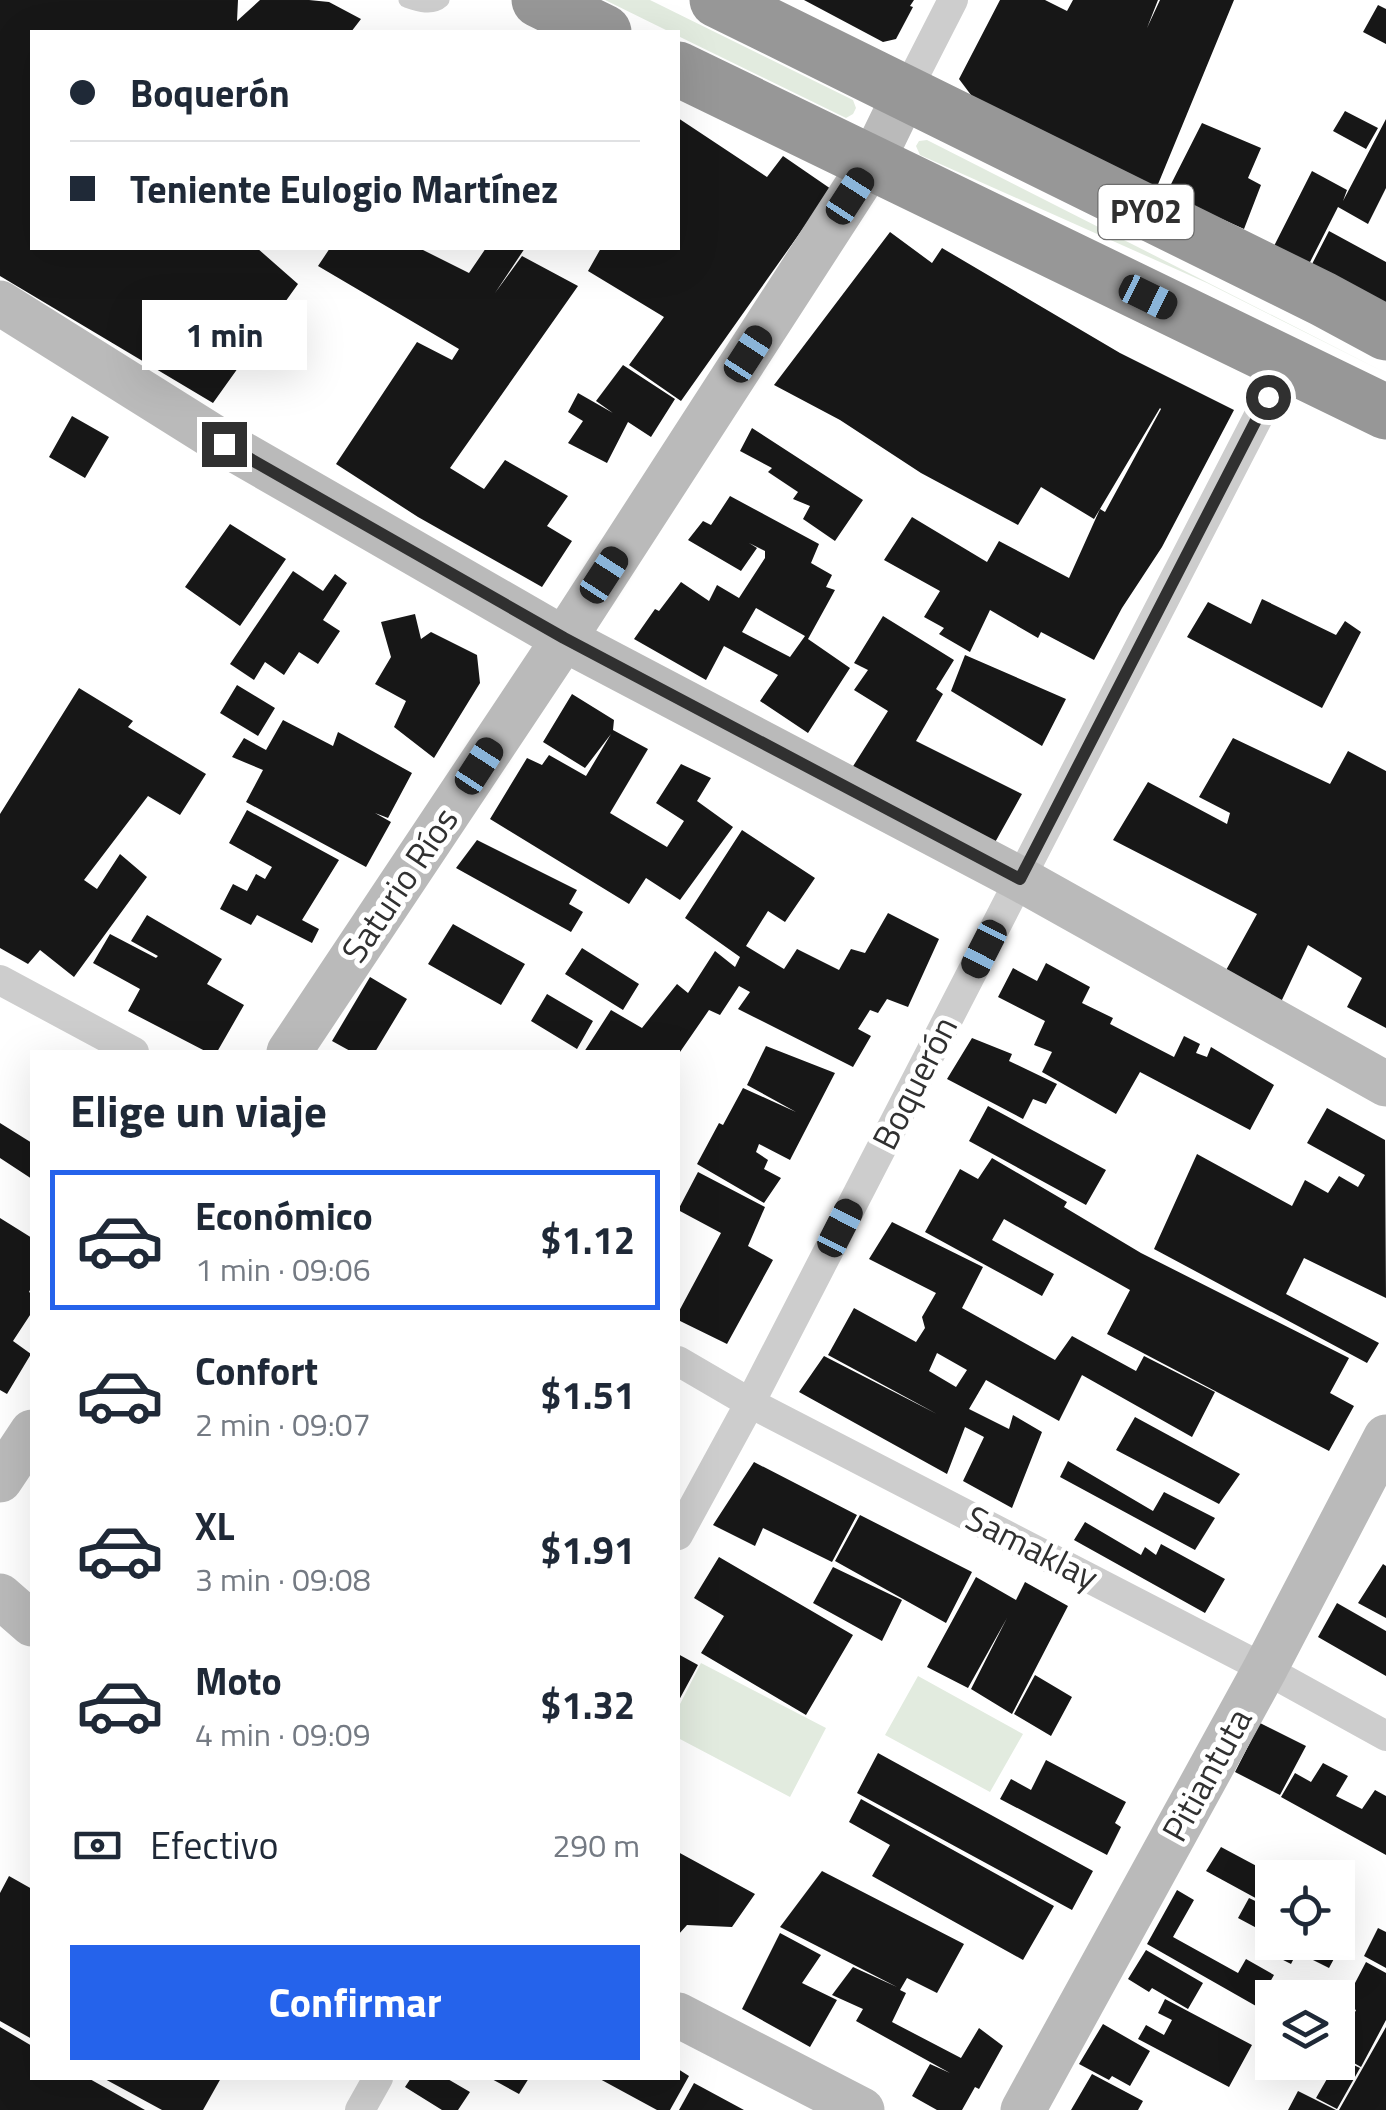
<!DOCTYPE html>
<html lang="es">
<meta charset="utf-8">
<style>
body{margin:0;font-family:"Titillium Web",sans-serif;background:#f6f6f7;color:#1f2937;height:100vh;display:flex;flex-direction:column;font-size:38px;white-space:nowrap}
*{box-sizing:border-box;margin:0}
p{font-size:32px;color:#747a83}
.icon{flex:none;width:55px;height:55px;fill:none;stroke:currentColor;stroke-width:2;stroke-linecap:round;stroke-linejoin:round}
.map{position:relative;flex:1;overflow:hidden}
.drawer{position:absolute;left:30px;top:1050px;width:650px;height:1030px;display:flex;flex-direction:column;background:#fff;border-radius:0px;box-shadow:0 10px 40px #0002}
.drawer>*{flex:none}
.top-card{position:absolute;left:30px;top:30px;width:650px;height:220px;border-radius:0px;box-shadow:0 10px 40px #0002;display:grid;align-content:center;height:220px;padding:0 40px;background:#fff}
.tools{position:absolute;left:1255px;top:1860px;display:grid;gap:20px}
.tools a{display:grid;place-items:center;width:100px;height:100px;border-radius:0px;background:#fff;box-shadow:0 10px 40px #0002;font-size:50px}
.end{position:absolute;width:45px;height:45px;margin:-22px;border:12px solid #303030;background:#fff;box-shadow:0 0 0 5px #fff}
.from{border-radius:50%}
.bubble{position:absolute;height:70px;border-radius:0px;background:#fff;box-shadow:0 10px 40px #0002;font-size:32px;font-weight:700;line-height:70px;text-align:center}
.car{position:absolute;width:30px;height:60px;margin:-30px -15px;border-radius:12px;box-shadow:0 0 8px 2px #0007;background:linear-gradient(#222 24%,#8ab4d8 0 40%,#222 0 76%,#8ab4d8 0 86%,#222 0)}
.top-card b{display:flex;align-items:center;gap:35px;height:95px;font-size:38px}
.top-card b+b{border-top:2px solid #e0e1e3}
.top-card i{width:25px;height:25px;background:#1f2937}
ul{padding:0;list-style:none}
li{display:flex;align-items:center;gap:30px;height:140px;margin:0 20px 15px;padding:0 20px;border:5px solid transparent;border-radius:0px}
li div{flex:1}
li b{display:block;font-size:38px}
li em{font-style:normal;font-weight:700}
li.current{border-color:#2563eb}
li>.icon{width:90px;height:90px;stroke-width:1.5}
h2{padding:0 40px;font-size:45px;line-height:120px}
.pay{display:flex;align-items:center;gap:25px;height:110px;padding:0 40px;font-size:38px}
.pay p{margin-inline-start:auto}
.primary-button{display:flex;gap:20px;margin-top:auto;padding:20px 40px}
.primary-button a{flex:1;height:115px;border-radius:0px;background:#2563eb;color:#fff;font-size:40px;font-weight:700;line-height:115px;text-align:center}
.map>svg:first-child{display:block}
</style>
<div class="map">
<svg width="1386" height="2110" viewBox="0 0 1386 2110">
<rect width="100%" height="100%" fill="#fff"/>
<path fill="#e2ebdf" d="M605,0H650L853,100L856,108L853,114L846,118L678,36V32H670Z
M927,140L1386,373L1207,283L920,155L916,146L919,141Z
M701,1663L826,1728L790,1797L678,1738V1708Z
M918,1676L1023,1734L990,1792L885,1735Z"/>
<path fill="#171717" fill-rule="evenodd" d="M0,0H238L237,21L260,0H309L329,2L361,19L351,32H32V248H257L298,284L213,403L0,276Z
M804,0H914L910,6L913,7L896,39L883,42Z
M1000,0H1045L1067,11L1073,0H1158L1147,28L1160,0H1234L1154,194L974,99L959,79Z
M1378,5L1386,9V44L1363,32Z
M1345,111L1378,128L1366,149L1333,131Z
M678,118L767,177L783,156L831,189L681,401L629,365L664,317L588,271L601,248H678Z
M1386,119V188L1368,224L1338,207L1308,266L1273,248L1312,171L1347,190L1343,201Z
M1202,123L1261,148L1248,178L1261,185L1244,229L1166,194Z
M1329,231L1386,262V305L1311,266Z
M890,232L932,263L942,248L1120,353L1234,410L1162,547L1122,608L1094,660L1041,632L1038,638L990,610L970,652L939,634L944,628L924,617L940,591L884,560L912,517L987,562L999,541L1069,578L1100,509L1105,512L1161,409L1160,408L1094,519L1041,487L1018,525L921,473L840,420L774,385Z
M330,248H419L469,273L486,248H525L495,293L522,256L578,286L450,468L484,489L505,460L568,496L547,526L572,541L542,587L418,517L336,464L417,342L452,360L459,349L318,266Z
M623,365L675,399L651,437L628,422L607,463L568,443L583,421L568,412L578,393L613,413L596,401Z
M72,416L109,437L85,478L49,457Z
M752,428L863,500L835,541L803,519L810,506L793,499L798,492L768,472L772,468L740,451Z
M730,496L819,544L811,563L832,575L826,587L835,590L808,639L850,668L808,733L760,701L778,675L724,646L706,680L634,639L655,609L659,611L681,582L709,601L717,585L739,598L765,558V551L749,543L757,548L741,571L688,540L703,521L711,525ZM756,608L805,636L790,657L742,632Z
M230,524L286,559L240,626L185,587Z
M293,571L323,591L335,574L347,583L323,620L340,631L318,664L299,652L284,675L265,662L254,680L230,664Z
M1262,599L1336,635L1345,621L1361,632L1322,708L1187,637L1208,602L1251,624Z
M415,614L421,639L431,632L477,655L480,683L434,758L394,727L406,701L375,684L391,657L381,622Z
M883,616L954,660L936,689L943,694L916,741L1022,794L993,846L850,771L888,711L854,690L868,670L854,663Z
M965,655L1066,699L1042,746L951,691Z
M237,685L275,708L258,736L220,713Z
M79,688L133,721L128,727L206,774L180,815L148,796L84,880L97,889L120,854L147,877L74,977L40,950L28,964L0,948V814Z
M572,694L614,720L613,730L648,749L610,813L667,847L684,821L656,803L681,764L711,778L697,801L733,827L680,900L646,878L629,904L490,819L527,758L542,765L549,755L586,776L611,734L585,768L543,742Z
M283,720L333,746L338,732L412,773L388,818L375,813L391,822L366,867L246,802L263,770L232,757L244,738L266,750Z
M1233,738L1330,784L1348,751L1386,771V1028L1347,1007L1362,978L1308,945L1281,1002L1225,972L1257,914L1113,840L1148,782L1227,824L1230,813L1199,797Z
M247,810L339,860L302,920L319,929L312,943L257,915L251,925L220,909L233,884L247,891L256,874L265,879L272,867L229,843Z
M742,830L815,878L785,922L768,911L746,946L784,969L797,949L839,970L851,949L865,953L888,913L939,939L908,1007L887,999L878,1013L870,1010L858,1029L871,1036L853,1067L738,1009L750,992L739,986L720,1015L709,1010L680,1052H584L611,1010L642,1028L677,984L688,993L715,951L735,967L740,957L685,918Z
M477,840L577,890L569,904L583,912L571,932L456,868Z
M147,915L222,959L207,984L244,1005L217,1052H207L128,1011L140,989L93,963L110,934L156,958L158,956L131,941Z
M453,924L525,964L501,1005L428,964Z
M582,948L639,984L623,1010L565,974Z
M1046,963L1090,987L1082,1003L1113,1018L1110,1024L1174,1057L1184,1036L1200,1044L1196,1053L1207,1057L1211,1047L1274,1085L1250,1130L1140,1072L1116,1114L1042,1072L1052,1052L1034,1045L1045,1021L998,997L1013,968L1037,981Z
M370,977L407,999L375,1052H352L332,1041Z
M547,994L593,1021L577,1049L531,1021Z
M972,1038L1012,1054L1009,1061L1057,1084L1046,1104L1033,1099L1023,1119L947,1079Z
M766,1046L835,1073L790,1160L759,1144L756,1152L768,1160L764,1169L781,1178L764,1203L697,1164L719,1123L723,1125L743,1088L796,1112L747,1085Z
M988,1106L1106,1170L1086,1205L969,1141Z
M1327,1108L1385,1140L1386,1298L1304,1258L1286,1294L1379,1343L1367,1363L1154,1249L1197,1154L1292,1206L1305,1180L1328,1193L1339,1176L1358,1187L1365,1175L1307,1143Z
M0,1123L32,1143V1179L0,1158Z
M992,1158L1067,1202L1064,1207L1141,1253L1349,1358L1330,1393L1354,1406L1329,1451L1107,1334L1130,1290L1004,1219L992,1240L1054,1274L1042,1296L925,1232L960,1169L978,1179Z
M698,1172L765,1207L748,1246L773,1260L727,1344L678,1320V1313L721,1233L678,1210Z
M0,1218L32,1238V1286L29,1292L32,1294V1312L13,1341L31,1354L7,1394L0,1390Z
M892,1222L983,1267L962,1308L1055,1360L1072,1336L1136,1371L1144,1356L1215,1392L1192,1437L1082,1375L1059,1421L986,1380L969,1409L1009,1429L1013,1415L1042,1432L1012,1508L963,1481L984,1437L965,1427L947,1474L799,1392L824,1356L937,1414L828,1355L854,1308L916,1342L925,1328L922,1317L936,1293L869,1259ZM937,1353L967,1370L956,1387L929,1371Z
M1135,1417L1240,1474L1219,1504L1116,1450Z
M1068,1461L1153,1511L1164,1492L1215,1518L1195,1550L1060,1477Z
M754,1462L857,1515L832,1562L763,1528L755,1546L713,1525Z
M860,1515L972,1572L946,1623L835,1561Z
M1085,1522L1141,1555L1145,1547L1156,1555L1161,1544L1225,1579L1205,1613L1074,1540Z
M719,1557L853,1635L806,1715L701,1653L724,1616L694,1598Z
M1383,1564L1386,1566V1618L1358,1603Z
M833,1567L902,1600L882,1641L813,1603Z
M976,1577L1016,1600L1025,1582L1068,1606L1012,1714L971,1689L1007,1618L968,1688L927,1667Z
M1337,1603L1386,1631V1676L1318,1637Z
M678,1654L698,1665L678,1702Z
M1035,1675L1072,1697L1051,1736L1014,1714Z
M1260,1723L1306,1746L1280,1795L1235,1772Z
M878,1753L1093,1871L1072,1910L857,1793Z
M1046,1760L1126,1802L1115,1823L1121,1827L1107,1855L1000,1799L1011,1779L1031,1790Z
M1323,1763L1348,1776L1336,1796L1362,1809L1375,1790L1386,1796V1855L1281,1797L1295,1773L1311,1782Z
M861,1799L1054,1906L1023,1960L872,1876L890,1845L849,1822Z
M1221,1847L1279,1878H1272V1907L1206,1871Z
M678,1852L755,1894L732,1927L687,1925L678,1935Z
M822,1871L964,1944L937,1993L907,1978L900,1990L906,1993L892,2022L961,2058L979,2028L1003,2046L979,2089L975,2087L962,2110H937L912,2096L930,2064L950,2073L856,2021L863,2009L832,1995L853,1967L897,1987L780,1927Z
M9,1876L32,1889V2039L0,2021V1893Z
M1177,1890L1194,1900L1173,1937L1238,1973L1246,1959L1274,1975L1256,2006L1147,1944Z
M1249,1898L1272,1909V1942H1343L1329,1968L1297,1952L1291,1964L1258,1947L1266,1933L1238,1918Z
M1378,1928L1386,1932V1968L1364,1956Z
M780,1933L821,1955L802,1983L837,2000L810,2047L742,2009Z
M1146,1950L1203,1983L1188,2009L1152,1988L1149,1992L1128,1979Z
M1366,1962L1386,1973V2020L1361,2067L1338,2054V2039L1347,2015L1352,2018L1356,2010L1344,2004Z
M1165,1999L1252,2045L1229,2087L1138,2039L1146,2025L1164,2035L1172,2020L1158,2013Z
M1103,2024L1150,2051L1130,2086L1112,2076L1109,2080L1079,2064Z
M0,2027L32,2046V2078H88L145,2110H0Z
M1386,2027V2110H1339Z
M1339,2058L1360,2068L1337,2109L1316,2098Z
M678,2069L689,2076L670,2110H657L598,2078H678Z
M1092,2074L1143,2101L1138,2110H1071Z
M103,2078H221L203,2110H162Z
M411,2078H446L470,2092L458,2110H442L405,2087Z
M490,2078H529L519,2094Z
M694,2083L744,2110H679Z
M1298,2091L1336,2110H1288Z"/>
<g fill="none" stroke-linecap="round" stroke-linejoin="round">
<path stroke="#cdcdcd" stroke-width="15" d="M406,0C418,4 432,9 442,0"/>
<path stroke="#cdcdcd" stroke-width="30" d="M905,94L953,0
M0,980L134,1052
M678,1361L750,1403L1265,1669L1386,1736
M678,1535L750,1403L1286,363
M360,2110L378,2078"/>
<path stroke="#bababa" stroke-width="45" d="M0,303L225,444L564,639L1020,879L1386,1084
M289,1052L564,639L871,164L905,94
M0,1480L32,1432
M0,1596L32,1624
M678,2015L862,2110
M1023,2110L1265,1669L1386,1437"/>
<path stroke="#979797" stroke-width="55" d="M539,0L604,32
M717,0L1323,299L1386,333
M678,69L1386,412"/>
</g>
<g fill="none" stroke-linecap="round" stroke-linejoin="round">
<path stroke="#303030" stroke-width="12" d="M224,444L564,638L1020,879L1268,397"/>
</g>
<g text-anchor="middle" stroke-width="10" stroke-linejoin="round" paint-order="stroke">
<rect fill="#fff" stroke="#6e6e6e" stroke-width="2.5" x="1098.5" y="185" width="95" height="54" rx="8"/>
<g font-size="32" font-weight="bold" fill="#303030">
<text x="1146" y="223">PY02</text>
</g>
<g font-size="35" fill="#303030" stroke="#fff">
<text transform="translate(400 885) rotate(-56)" y="12">Saturio Ríos</text>
<text transform="translate(915 1083) rotate(-63)" y="12">Boquerón</text>
<text transform="translate(1032 1548) rotate(27)" y="12">Samaklay</text>
<text transform="translate(1207 1775) rotate(-61)" y="12">Pitiantuta</text>
</g>
</g>
</svg>
<div class="tools">
<a><svg class="icon" aria-label="locate" viewBox="0 0 24 24"><circle cx="12" cy="12" r="6"/><path d="M12 2v4M12 18v4M2 12h4M18 12h4"/></svg></a>
<a><svg class="icon" aria-label="layers" viewBox="0 0 24 24"><path d="M12 4l9 5-9 5-9-5zM3 14l9 5 9-5"/></svg></a>
</div>
<i class="end from" style="left:1268px;top:397px"></i>
<i class="end" style="left:224px;top:444px"></i>
<div class="bubble" style="left:142px;top:300px;width:165px">1 min</div>
<i class="car" style="left:850px;top:196px;rotate:33deg"></i>
<i class="car" style="left:1148px;top:297px;rotate:116deg"></i>
<i class="car" style="left:748px;top:354px;rotate:33deg"></i>
<i class="car" style="left:604px;top:575px;rotate:33deg"></i>
<i class="car" style="left:479px;top:766px;rotate:33deg"></i>
<i class="car" style="left:984px;top:949px;rotate:207deg"></i>
<i class="car" style="left:840px;top:1228px;rotate:27deg"></i>
<div class="top-card">
<b><i class="from"></i>Boquerón</b>
<b><i></i>Teniente Eulogio Martínez</b>
</div>
<section class="drawer">
<h2>Elige un viaje</h2>
<ul>
<li class="current"><svg class="icon" aria-label="car" viewBox="0 0 24 24"><path d="M5 17H2v-5l4-1 3-4h7l3 4 3 1v5h-3M9 17h6M6 11h13"/><circle cx="7" cy="17" r="2"/><circle cx="17" cy="17" r="2"/></svg><div><b>Económico</b><p>1 min · 09:06</p></div><em>$1.12</em></li>
<li><svg class="icon" aria-label="car" viewBox="0 0 24 24"><path d="M5 17H2v-5l4-1 3-4h7l3 4 3 1v5h-3M9 17h6M6 11h13"/><circle cx="7" cy="17" r="2"/><circle cx="17" cy="17" r="2"/></svg><div><b>Confort</b><p>2 min · 09:07</p></div><em>$1.51</em></li>
<li><svg class="icon" aria-label="car" viewBox="0 0 24 24"><path d="M5 17H2v-5l4-1 3-4h7l3 4 3 1v5h-3M9 17h6M6 11h13"/><circle cx="7" cy="17" r="2"/><circle cx="17" cy="17" r="2"/></svg><div><b>XL</b><p>3 min · 09:08</p></div><em>$1.91</em></li>
<li><svg class="icon" aria-label="car" viewBox="0 0 24 24"><path d="M5 17H2v-5l4-1 3-4h7l3 4 3 1v5h-3M9 17h6M6 11h13"/><circle cx="7" cy="17" r="2"/><circle cx="17" cy="17" r="2"/></svg><div><b>Moto</b><p>4 min · 09:09</p></div><em>$1.32</em></li>
</ul>
<div class="pay"><svg class="icon" aria-label="cash" viewBox="0 0 24 24"><path d="M3 7h18v10H3z"/><circle cx="12" cy="12" r="2"/></svg>Efectivo<p>290 m</p></div>
<div class="primary-button"><a>Confirmar</a></div>
</section>
</div>
